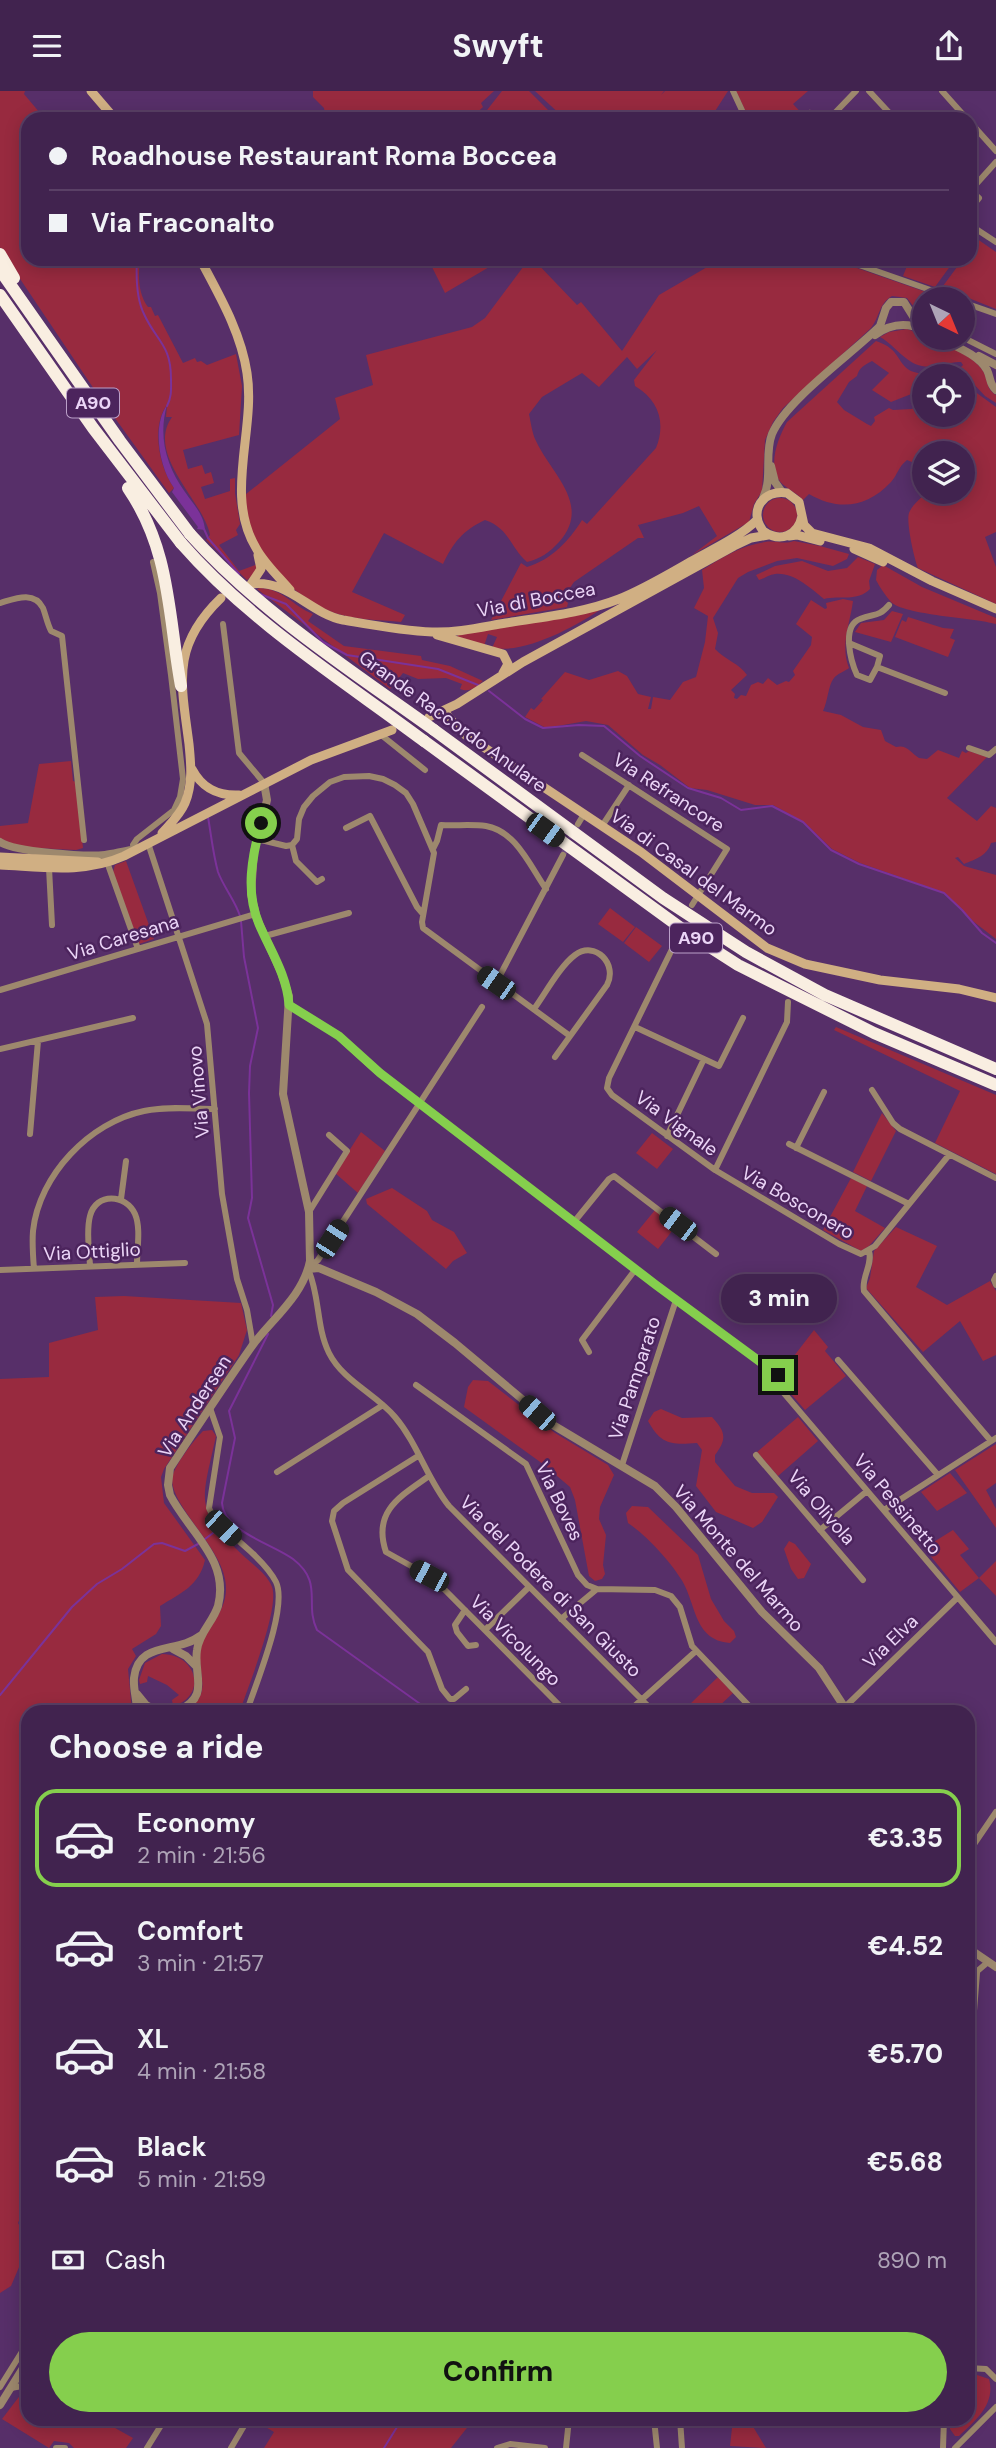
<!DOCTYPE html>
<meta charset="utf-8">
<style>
body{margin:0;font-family:"DM Sans",sans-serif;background:#4c2f59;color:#f1f3f6;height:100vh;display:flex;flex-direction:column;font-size:26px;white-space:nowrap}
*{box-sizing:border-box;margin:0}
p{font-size:23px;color:#aea4b7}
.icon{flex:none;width:38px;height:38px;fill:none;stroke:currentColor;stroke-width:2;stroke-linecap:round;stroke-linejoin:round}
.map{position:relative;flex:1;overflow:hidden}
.side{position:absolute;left:21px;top:1614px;width:954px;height:721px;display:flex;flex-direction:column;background:#41234f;border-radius:21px;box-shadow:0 4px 18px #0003,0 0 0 2px #5a4066}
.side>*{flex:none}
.banner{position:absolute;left:21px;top:21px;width:956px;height:154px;border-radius:21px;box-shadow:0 4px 18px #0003,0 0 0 2px #5a4066;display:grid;align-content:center;height:154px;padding:0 28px;background:#41234f}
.needle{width:46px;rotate:137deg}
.tools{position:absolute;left:912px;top:196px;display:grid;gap:14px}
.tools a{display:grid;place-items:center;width:63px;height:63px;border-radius:50%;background:#41234f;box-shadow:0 4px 18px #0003,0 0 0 2px #5a4066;font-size:35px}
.end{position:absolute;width:32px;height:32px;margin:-16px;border:9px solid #85cf4d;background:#111;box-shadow:0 0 0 4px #111}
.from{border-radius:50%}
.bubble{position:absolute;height:49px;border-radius:24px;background:#41234f;box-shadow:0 4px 18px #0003,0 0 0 2px #5a4066;font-size:23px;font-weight:800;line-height:49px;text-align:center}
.car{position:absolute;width:21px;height:42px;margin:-21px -10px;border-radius:9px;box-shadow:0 0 5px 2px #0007;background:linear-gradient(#222 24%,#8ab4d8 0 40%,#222 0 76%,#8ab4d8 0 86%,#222 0)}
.banner b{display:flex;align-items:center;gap:24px;height:66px;font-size:26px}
.banner b+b{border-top:2px solid #5a4066}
.banner i{width:18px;height:18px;background:#f1f3f6}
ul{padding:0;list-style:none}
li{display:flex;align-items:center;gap:21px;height:98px;margin:0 14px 10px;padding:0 14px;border:4px solid transparent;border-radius:21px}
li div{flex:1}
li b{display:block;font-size:26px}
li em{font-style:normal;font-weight:800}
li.active{border-color:#85cf4d}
li>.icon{width:63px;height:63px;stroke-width:1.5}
h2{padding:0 28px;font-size:32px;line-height:84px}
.pay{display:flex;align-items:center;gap:18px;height:77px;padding:0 28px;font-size:26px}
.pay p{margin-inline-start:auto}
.action{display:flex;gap:14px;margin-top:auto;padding:14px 28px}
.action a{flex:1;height:80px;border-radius:42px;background:#85cf4d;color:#111;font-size:28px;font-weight:800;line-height:80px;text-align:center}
header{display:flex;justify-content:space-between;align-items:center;height:91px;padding:0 28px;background:#41234f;font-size:32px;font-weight:800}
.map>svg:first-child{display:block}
</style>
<header><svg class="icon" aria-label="menu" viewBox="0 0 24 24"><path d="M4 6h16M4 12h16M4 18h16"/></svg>Swyft<svg class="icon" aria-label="share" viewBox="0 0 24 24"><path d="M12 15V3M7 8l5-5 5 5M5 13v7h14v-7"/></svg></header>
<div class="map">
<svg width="996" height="2357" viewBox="0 0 996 2357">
<rect width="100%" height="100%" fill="#572f69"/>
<path fill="#982a3f" d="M0,0H25L24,3L45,28H28V168H145H140C138,185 138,203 148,216H151L155,225L158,224L183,272L195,267L197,271L201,270L207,274L236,263L242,295L239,344L183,359L188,378L202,374L205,383L211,381L214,392L201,396L205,408L230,400V388L235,387V402L240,433L236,439L238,444L219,454L239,480L258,473L255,483L247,489L206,449L210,444C204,410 145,364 172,326H166L167,314C151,335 159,376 174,397L169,402L94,298L2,161L0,156Z
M313,0H494L481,12L483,16L470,28H301L325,24L324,17L313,6Z
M502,0H529L557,28H480Z
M535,0H664L661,4L665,0H728L710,28H565Z
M736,0H808L793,13L807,28H749Z
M970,143L996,161V218L966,206H961L940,199L963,168H970Z
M428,168H497L496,172L445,202Z
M529,168H533L577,214L581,211L622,260L659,204L721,168H831L943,207L924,208V229L907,207L892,205C878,213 880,227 870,238L783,317L773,331L765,349L762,400L754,413L749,431L692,464L717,445L699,415L683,422L638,434L644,447H638L574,491L563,507L568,512L567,516L491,529L521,472L527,476C551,469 569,450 582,429L587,433L656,357C666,332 659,309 635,295L634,289L657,259L637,278L627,266L599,296L582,282L542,306L529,323C531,332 532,342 536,350C552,384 592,414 559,451C550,461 540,468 527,471C510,456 509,437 485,429C463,439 453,452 443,473L384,442L352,501L405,524L401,531C382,529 361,529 342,524C312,517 263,478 253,449C248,436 245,421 241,407L340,328L335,307L373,294L366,264L472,236L485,227Z
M915,168H941L951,174L935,196L903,185L907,175Z
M907,238L924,244V247H930C946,255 973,264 983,280C989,290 985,297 996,304V312L985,305L969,288L938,278L943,276L950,278L953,275L961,276L963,274L961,271C950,270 935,278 922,275C905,272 895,254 880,246L889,241Z
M876,250C881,252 887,254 891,258C900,265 901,277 914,281C927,285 933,279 947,285H924V298L891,311L872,299L889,282L872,270C864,274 859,277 857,285L849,291L837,311L844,319L867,333L871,335L875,330L874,326L889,317L893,319L912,318L924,306V324H962L963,292L996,316V441L985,446L996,476V513L918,477C914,467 906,431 909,422C912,414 921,407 927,401H962V362H924V376L907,369C898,376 898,383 891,391C867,417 838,420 809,403L803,409C798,403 791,400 785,395C765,380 777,349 787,331Z
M763 424a17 17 0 1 1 34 0a17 17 0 1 1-34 0Z
M794,450L820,455L849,463L847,468L833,475L797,467L777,470L748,481L738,487L713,527L718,542L715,558C724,568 740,573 747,584L731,599L735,603L734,607L737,608L741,604L746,605L751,594L758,591L763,593L768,587L777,594L786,590L789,591L795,584L793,580L811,554L812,546L796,533L811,509L825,518L827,517L826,512L843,508L853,510C850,533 840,554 849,577C845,580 837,583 834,587C828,594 828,610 823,620L841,624L863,636L881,639L885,650L896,656C907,653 911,662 919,667L927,668L938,659L959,667L962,660L966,662L969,660L987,666L947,707L977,730L991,715L996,717V751L991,752C987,765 976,768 964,773L958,766L955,767L964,775L996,784V848L974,831L945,802L860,772L832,758L804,731L773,714H755L707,699L690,697L660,674L643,664L608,634L586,630L546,637L525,626L531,617L534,619L543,609L541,608L565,581L589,589L618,580L627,585L638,603L651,606L648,618H651L653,606L670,609L683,591L696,586L705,551L708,525L694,517L704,497L702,479C721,467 742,454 765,451C776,449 783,454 794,450Z
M858,466L875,473L869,490L870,498C857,511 840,504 824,508C810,497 794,481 775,483C768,484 766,487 759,489L756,484L775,475L802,470L828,480L847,477Z
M883,474L922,496L996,527V533C975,527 904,524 891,511C886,505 880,497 876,489L877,479Z
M260,497C285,499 291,514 313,523L308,530L344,555L421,565L422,569L450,575L483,590C476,596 470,602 460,598L462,593L446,587L418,588L403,582L390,598L257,498Z
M603,517C575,536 525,563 492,557L497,546L488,543L484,555L457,547L458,544Z
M892,520L903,523L891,551L855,541L861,532L884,529Z
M908,526L943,537L954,538L950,547L955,549L948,566L895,546L902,529L906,531Z
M71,670L73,690L76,691L83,757L76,759L17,756L0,747V735L28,732L39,673Z
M126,770L154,848L139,853L113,781L115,774Z
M610,817L635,836L623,851L598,833Z
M636,836L662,855L649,871L624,852Z
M836,936L996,1004V1083L935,1052L960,1000L834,939Z
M882,1022L896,1040L871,1090L853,1081Z
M361,1041L385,1060L358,1102L335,1082Z
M652,1042L673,1058L657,1078L636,1062Z
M851,1087L867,1095L855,1120L885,1137L869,1155L861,1160L823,1139Z
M392,1097L427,1120L432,1129L454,1141L467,1162L453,1170L446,1178L367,1113L366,1108Z
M655,1119L676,1135L658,1158L637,1141Z
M896,1136L937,1155L916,1196L947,1214L990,1190L996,1200V1264L983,1270L960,1230L923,1261L866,1197L870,1187L874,1160Z
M124,1205L241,1212L247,1239L239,1264L164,1378L161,1386L164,1412L205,1469C199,1495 181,1502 160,1515L161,1535L156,1543L132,1558L136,1565L128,1578L132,1620H123L109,1613L104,1620H28V1681L25,1723L28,1737V1960L21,1976L20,1987L21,1999L28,2015V2109L18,2132L28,2149V2155L11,2195L0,2202V1288L49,1286V1252L98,1239L95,1206Z
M814,1239L828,1256L825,1260L846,1285L805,1319L777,1287Z
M473,1289L488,1290L555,1342L608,1374L614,1384L600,1416L599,1428L606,1444L603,1474L605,1483L602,1488L595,1490L589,1485L575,1409L570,1396L543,1373L464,1316L468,1296Z
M661,1318L682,1327L712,1326C726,1341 727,1348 715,1364V1371L735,1395L752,1402H774L778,1406L762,1431L753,1437L716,1421L696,1395L702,1359L697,1352C672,1354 661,1354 648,1330L654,1321Z
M798,1326L818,1350L778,1385L757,1361Z
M212,1339L216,1345C201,1414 193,1418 247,1468C256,1476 268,1485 272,1496C280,1517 248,1596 240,1620H186C213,1602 198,1586 200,1562C201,1537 232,1522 225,1488C219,1455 173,1416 172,1389C172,1377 194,1349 203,1340Z
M996,1353V1392L986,1399L996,1418V1437L955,1379Z
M950,1382L967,1402L937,1420L921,1401Z
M632,1415L648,1416L698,1464L711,1508L724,1530L734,1540L736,1546L730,1552C693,1549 697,1513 681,1488C669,1469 646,1444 628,1432L626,1422Z
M953,1439L969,1458L960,1464L979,1487L996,1470V1505L979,1487L960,1501L924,1457Z
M789,1450L795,1453L811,1473L804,1487L798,1488L791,1478L784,1458Z
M162,1563C197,1563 208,1605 173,1615L172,1609L179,1604L167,1594L148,1585L147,1591L140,1593L139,1589L145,1572Z
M718,1586L733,1602L714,1620H696L689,1614Z
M974,2283L989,2288C996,2313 975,2330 959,2345H955L950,2338V2328H968V2284Z
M28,2294V2328H99L133,2347L126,2357H74L69,2352L54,2350L49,2357L2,2328Z
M259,2328H474L451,2357H264L274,2341L257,2331Z
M733,2328H754L752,2334L766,2357L730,2355Z"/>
<path fill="#7b3299" d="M167,314C158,345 166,375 185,401C194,414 204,424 205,439L197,438L198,436L172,401L174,397C159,376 152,335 167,314Z"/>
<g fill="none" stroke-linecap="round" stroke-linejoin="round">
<path stroke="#7b3299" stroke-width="2" d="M137,168C136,186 136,207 144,223C156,250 171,253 171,288C171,298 172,305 167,315
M204,438L208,447L239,483
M260,503L286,513L323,551L347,564L438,578L478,594
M489,600L525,628L543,637L579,634L604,635L640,665L688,697L721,707L741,719L772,715L803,731L831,759L859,773L944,802L962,819L982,842L996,852
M208,726C211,743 213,763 218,781C224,797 235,809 240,825
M241,830L244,866L258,937L250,975L249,1002L252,1107L248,1127L273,1214L271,1225
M268,1243L229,1320L235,1347L222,1412C223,1440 273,1453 293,1468C324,1492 304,1512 317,1539L430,1620
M205,1448L229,1430
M0,1604L72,1516L97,1493L122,1478L154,1453L162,1452L185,1460L198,1453
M384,2357L402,2328"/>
<path stroke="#6d487e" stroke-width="6" stroke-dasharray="6 3" stroke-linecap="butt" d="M563,764L578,733"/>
<path stroke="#9d886d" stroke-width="6" d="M733,0L746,28
M869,0L895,28
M942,0L967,28
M810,22L818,28
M829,28L856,0
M970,31L996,60
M970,99L979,107L970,118
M970,100L996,71
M970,134L996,151
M842,168L956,208
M962,211L996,223
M962,246L996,263
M0,512C14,508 34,499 43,517C46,525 47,532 51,540L62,545L84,749
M889,514C878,527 874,522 860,528C841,535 851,571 857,584L870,589L877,576L945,602
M223,533L239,662L264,692
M849,552L880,565L877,576
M380,643L425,679
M969,657L989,664L996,658
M582,664L727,758L692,814
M578,733L584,723
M602,735L629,694
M346,737L370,725L417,816L423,823
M257,748L286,755L292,754
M148,752L207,933L222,1103L237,1188L247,1219L253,1254
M433,758L437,750L441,734C455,735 471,733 486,735C516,740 530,775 546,798
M135,759L133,754L137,748L174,719L180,706L183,688L171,584L160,502L153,471
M107,771L138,858
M49,777L52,834
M322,788L317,791L296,770L292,754L297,748L299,728L304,716L313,705L330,691L344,686L369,685L383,688L395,694L406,702L413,713L434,762L422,831L423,837L570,945
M265,845L349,822
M677,848L609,987L607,997L612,1004L715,1079L787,931L788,911
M496,892L563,764
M0,899L255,823
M289,914L332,940L375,979L635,1179L778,1284
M482,916L318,1169L308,1178C320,1204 316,1236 329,1262C343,1290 376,1303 395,1326C418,1353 427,1388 449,1415L653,1620
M534,918C545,903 560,875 575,864C595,849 618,873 607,894L555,966
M635,936L719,975L743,927
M0,958L133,927
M872,999L893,1032L900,1038L996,1087
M30,1043L38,950
M667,1045L704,968
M789,1053L909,1113
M796,1057L824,1001
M715,1079L839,1153L861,1163L875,1155L949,1064
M121,1108L126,1070
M309,1121L347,1060L329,1044
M574,1131L609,1088L614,1085L716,1163
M869,1160C873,1174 861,1186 864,1200L991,1350
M90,1174C89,1159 86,1140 90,1125C96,1101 126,1103 135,1123C141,1137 137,1157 137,1173
M34,1178C33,1166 32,1153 33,1140C39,1084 90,1031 144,1020C167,1015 192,1018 215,1018
M0,1179L185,1172
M996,1185L994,1189L996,1194
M589,1261L582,1249L635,1179
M838,1269L938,1384
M416,1294L526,1373L578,1484L587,1494L597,1498
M777,1294L996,1551
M210,1317L220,1346L209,1417L215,1430C233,1446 265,1469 276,1491C288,1516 256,1592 247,1620
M756,1364L863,1489
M418,1365L343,1412L334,1420L332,1430L348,1479L428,1561L442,1598L450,1608H454L466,1598
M622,1374L676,1209
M277,1381L383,1314
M429,1385C401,1405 372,1420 386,1461L429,1485L442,1496L565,1620
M884,1419L996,1347
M820,1439L867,1400
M465,1519L455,1534L457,1541L468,1555L476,1554
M561,1528L597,1498L655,1499L671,1505L680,1516L692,1555L754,1620
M485,1539L529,1496
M845,1616L957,1507
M629,1620L696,1560
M968,1762L996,1721
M968,1888L988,1871
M969,1983L977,1882
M968,2277L986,2278L996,2288
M0,2296L28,2251
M11,2297L22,2295L28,2290
M654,2328L657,2357
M680,2328L682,2357
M56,2357H65
M147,2357L165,2328
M231,2357L248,2328
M497,2357L510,2353L545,2357
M566,2357L569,2328
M943,2357L944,2328
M955,2357L996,2316"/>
<path stroke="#9d886d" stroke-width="8" d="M875,244C890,233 907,231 924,239
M939,247C954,255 978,263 987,279C991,287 989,293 996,299
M979,265L996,274
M771,375L775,391L782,401
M763,407C773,387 764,363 772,343C786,309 852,263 880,235L886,217L891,211H904L914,227L924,235
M0,751C15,761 85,766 105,764C114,763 123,760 132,759
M308,1178L319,1177L376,1201L417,1223L455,1252L553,1334L655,1395L676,1416L762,1521L819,1577L847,1620
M173,1558L186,1565L196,1575
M137,1603L146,1614L157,1620
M137,1620C137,1609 133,1598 134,1587C138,1549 177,1563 200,1545
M178,1620C211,1605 193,1585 197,1559C199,1542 213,1531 218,1515C230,1469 189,1441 170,1404L168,1394L170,1377C197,1336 224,1295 252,1255C272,1228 303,1205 310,1170L309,1121L283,1003L289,905L281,881L257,828L251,803L254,761L267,709L264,692
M968,1857L996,1876
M0,2314L28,2269"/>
<path stroke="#d0af83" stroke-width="9" d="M91,0L115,28
M200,168C219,204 241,241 247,282C256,339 224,404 256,457C264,472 279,486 290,499
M802,425C798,445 780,452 763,440C748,420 763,398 787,402L799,411L804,434L812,442L869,457L932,490L996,518
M789,445L797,444L820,450
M854,458L883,471
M251,493C288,488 309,522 343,529C372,534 403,540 432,541C457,542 482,536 506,532C544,526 583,522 619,508C644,498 667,484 690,471C713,458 738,447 757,429
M251,493L261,478L258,464
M437,544L503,563L508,573L503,582
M444,620L461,641L641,761L767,857L805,873L880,889L959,898L996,907
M429,626L457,613L523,571L734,455L751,447L768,444
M192,678C202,697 217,705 239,704
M162,742C170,733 180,724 185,712C193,693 191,673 189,653C181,591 171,555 221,507
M0,766L98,771
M0,774C43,776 84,783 124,765L311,669L392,639"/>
<path stroke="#f9eee1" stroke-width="12" d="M0,163L14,187
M0,179L120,350L190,443
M0,204L93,337L181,452
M128,397C171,460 168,524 181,595
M434,639L663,807L746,861L825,904L996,978
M424,650L685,840L738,874L874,942L996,994"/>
<path stroke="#f9eee1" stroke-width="12" d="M190,443C260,521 349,578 434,639
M181,452C250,531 341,588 424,650"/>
</g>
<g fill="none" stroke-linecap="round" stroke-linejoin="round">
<path stroke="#85cf4d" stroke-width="9" d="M261,732C252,766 245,800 259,833C270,859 287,884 289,914L339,945L380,982L656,1194L778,1284"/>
</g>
<g text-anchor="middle" stroke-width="5" stroke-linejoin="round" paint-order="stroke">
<g fill="#4c245d" stroke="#bba0c9" stroke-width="2">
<rect x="67" y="297.5" width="52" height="29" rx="5"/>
<rect x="670" y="832.5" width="52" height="29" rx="5"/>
</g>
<g font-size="18" font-weight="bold" fill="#ebd5f7">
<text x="93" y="318">A90</text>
<text x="696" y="853">A90</text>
</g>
<g font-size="19" fill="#ebd5f7" stroke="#4c245d">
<text transform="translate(536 508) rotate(-11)" y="7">Via di Boccea</text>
<text transform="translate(453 630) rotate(36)" y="7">Grande Raccordo Anulare</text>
<text transform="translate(669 701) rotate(33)" y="7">Via Refrancore</text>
<text transform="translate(694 781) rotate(36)" y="7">Via di Casal del Marmo</text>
<text transform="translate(123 846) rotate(-17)" y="7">Via Caresana</text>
<text transform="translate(198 1001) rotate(-95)" y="7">Via Vinovo</text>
<text transform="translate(677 1032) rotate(36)" y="7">Via Vignale</text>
<text transform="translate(798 1111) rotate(30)" y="7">Via Bosconero</text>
<text transform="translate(92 1160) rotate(-3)" y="7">Via Ottiglio</text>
<text transform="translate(634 1287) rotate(-72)" y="7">Via Pamparato</text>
<text transform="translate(194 1315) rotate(-57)" y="7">Via Andersen</text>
<text transform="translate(560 1410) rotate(64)" y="7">Via Boves</text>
<text transform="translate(898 1413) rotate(50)" y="7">Via Pessinetto</text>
<text transform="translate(822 1416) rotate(49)" y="7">Via Olivola</text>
<text transform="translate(739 1467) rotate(49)" y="7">Via Monte del Marmo</text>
<text transform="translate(551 1495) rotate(45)" y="7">Via del Podere di San Giusto</text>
<text transform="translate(516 1549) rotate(45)" y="7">Via Vicolungo</text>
<text transform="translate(890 1550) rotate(-44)" y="7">Via Elva</text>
</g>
</g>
</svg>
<div class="tools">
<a><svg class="needle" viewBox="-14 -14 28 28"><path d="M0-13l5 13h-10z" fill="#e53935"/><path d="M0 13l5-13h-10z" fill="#aea4b7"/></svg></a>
<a><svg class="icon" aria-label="locate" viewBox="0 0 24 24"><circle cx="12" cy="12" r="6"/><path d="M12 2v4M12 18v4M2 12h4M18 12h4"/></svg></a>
<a><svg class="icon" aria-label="layers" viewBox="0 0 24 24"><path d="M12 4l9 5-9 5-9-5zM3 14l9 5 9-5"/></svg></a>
</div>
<i class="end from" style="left:261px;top:732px"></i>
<i class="end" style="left:778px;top:1284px"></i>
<div class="bubble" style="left:721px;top:1183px;width:116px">3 min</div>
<i class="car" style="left:545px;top:739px;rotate:126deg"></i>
<i class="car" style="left:496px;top:892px;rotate:305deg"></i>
<i class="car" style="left:678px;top:1133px;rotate:307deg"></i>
<i class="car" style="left:332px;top:1148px;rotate:33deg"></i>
<i class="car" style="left:537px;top:1322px;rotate:311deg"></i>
<i class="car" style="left:223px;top:1437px;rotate:133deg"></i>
<i class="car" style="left:429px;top:1485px;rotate:298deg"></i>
<div class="banner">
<b><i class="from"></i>Roadhouse Restaurant Roma Boccea</b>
<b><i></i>Via Fraconalto</b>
</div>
<section class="side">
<h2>Choose a ride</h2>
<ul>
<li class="active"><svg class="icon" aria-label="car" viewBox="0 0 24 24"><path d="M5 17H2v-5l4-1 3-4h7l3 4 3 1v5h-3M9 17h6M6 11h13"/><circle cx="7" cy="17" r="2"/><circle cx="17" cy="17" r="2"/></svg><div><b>Economy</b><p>2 min · 21:56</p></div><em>€3.35</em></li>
<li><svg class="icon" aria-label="car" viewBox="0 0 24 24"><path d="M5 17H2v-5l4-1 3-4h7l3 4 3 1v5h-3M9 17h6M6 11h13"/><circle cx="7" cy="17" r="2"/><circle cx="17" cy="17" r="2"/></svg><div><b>Comfort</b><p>3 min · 21:57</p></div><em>€4.52</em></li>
<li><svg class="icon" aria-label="car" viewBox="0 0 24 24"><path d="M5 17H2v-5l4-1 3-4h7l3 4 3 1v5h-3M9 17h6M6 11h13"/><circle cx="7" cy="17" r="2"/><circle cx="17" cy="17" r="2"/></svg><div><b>XL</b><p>4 min · 21:58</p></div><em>€5.70</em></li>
<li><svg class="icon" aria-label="car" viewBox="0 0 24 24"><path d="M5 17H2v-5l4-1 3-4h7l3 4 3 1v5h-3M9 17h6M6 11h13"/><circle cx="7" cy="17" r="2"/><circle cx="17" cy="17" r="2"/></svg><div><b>Black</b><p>5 min · 21:59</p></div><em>€5.68</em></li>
</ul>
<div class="pay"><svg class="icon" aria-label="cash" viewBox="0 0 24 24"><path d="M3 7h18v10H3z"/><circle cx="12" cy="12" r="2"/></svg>Cash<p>890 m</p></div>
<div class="action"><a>Confirm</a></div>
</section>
</div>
